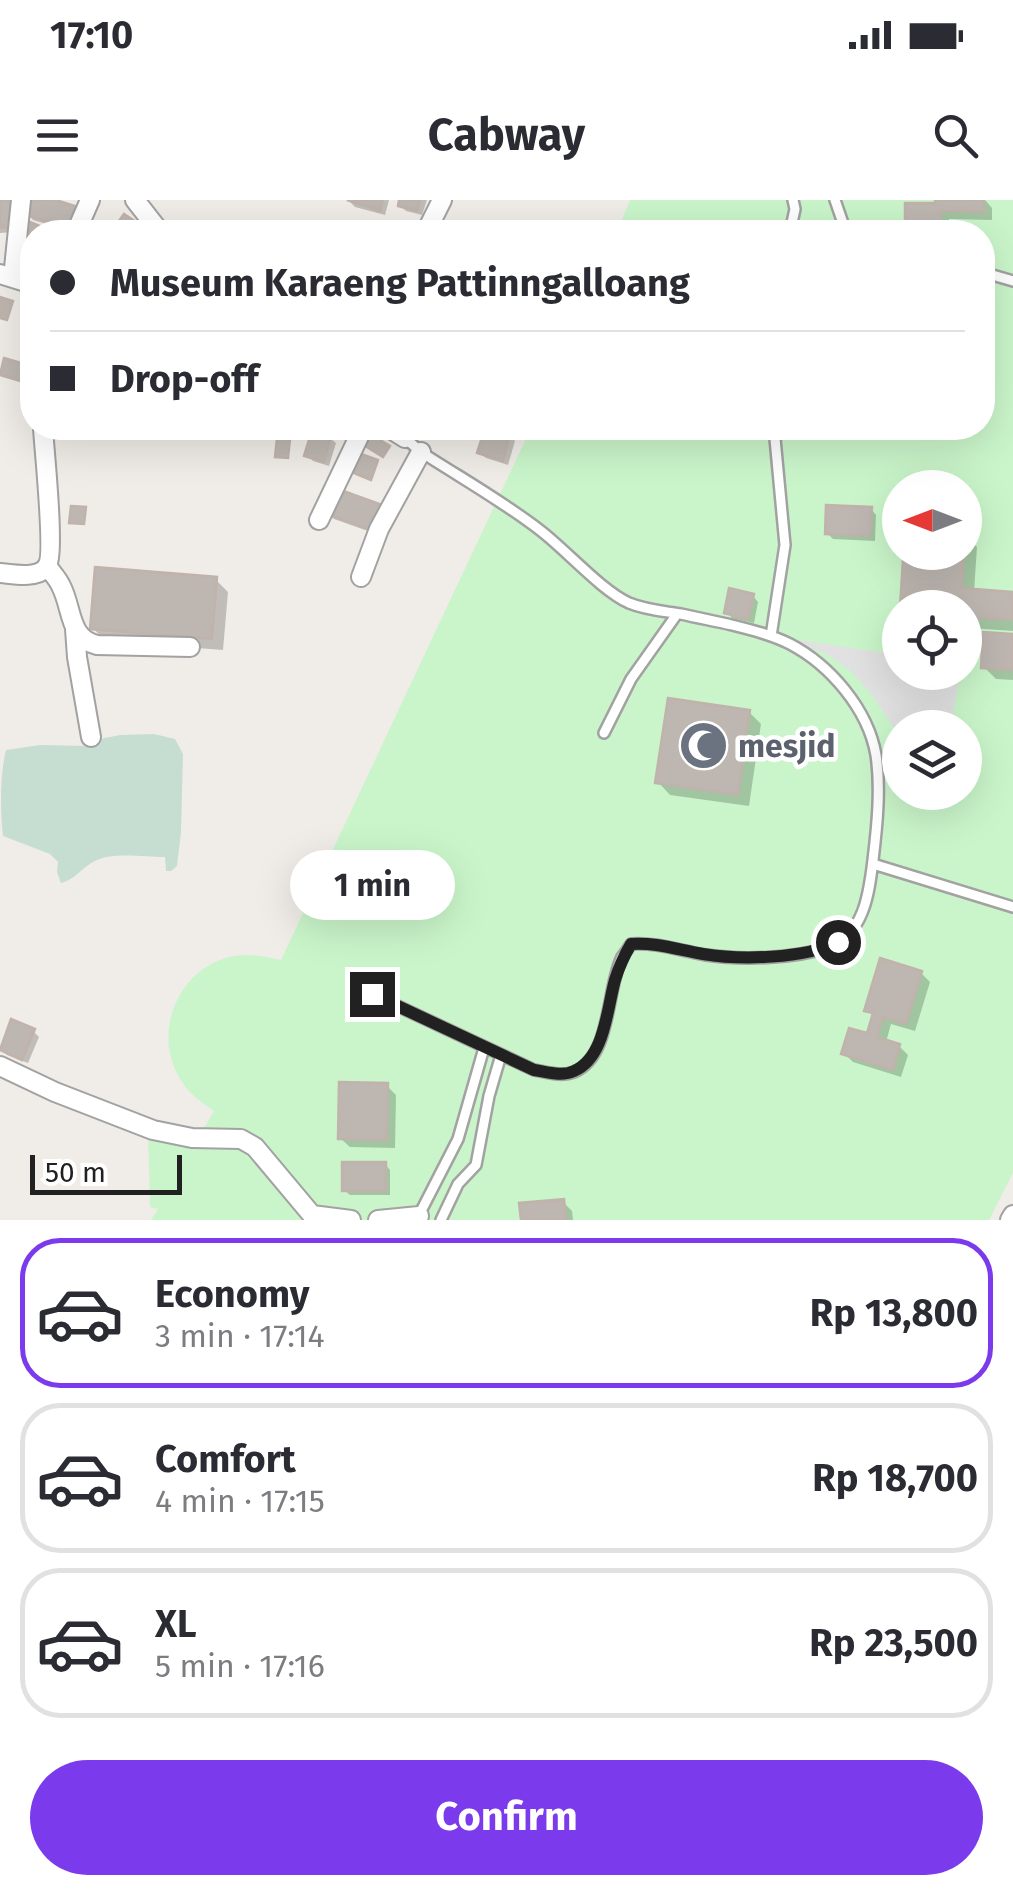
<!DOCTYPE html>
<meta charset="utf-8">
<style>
body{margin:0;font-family:"Fira Sans",sans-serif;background:#f7f7f7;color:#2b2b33;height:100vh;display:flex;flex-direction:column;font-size:38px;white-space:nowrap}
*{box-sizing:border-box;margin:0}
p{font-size:32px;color:#7c7c81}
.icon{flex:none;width:55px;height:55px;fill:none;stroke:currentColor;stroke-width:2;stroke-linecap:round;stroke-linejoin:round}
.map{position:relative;height:1020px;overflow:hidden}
.drawer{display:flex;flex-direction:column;background:#fff;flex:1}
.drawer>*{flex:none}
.hud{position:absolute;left:20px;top:20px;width:975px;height:220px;border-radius:40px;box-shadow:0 10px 40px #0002;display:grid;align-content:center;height:220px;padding:0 30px;background:#fff}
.needle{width:65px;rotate:270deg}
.fabs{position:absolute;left:882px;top:270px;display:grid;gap:20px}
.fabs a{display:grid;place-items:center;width:100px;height:100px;border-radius:50%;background:#fff;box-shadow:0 10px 40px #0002;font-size:50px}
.scale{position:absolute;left:30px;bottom:25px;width:152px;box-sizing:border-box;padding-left:10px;border:5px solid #212121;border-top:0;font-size:28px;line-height:35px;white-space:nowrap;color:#212121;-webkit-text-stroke:8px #fff;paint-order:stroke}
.end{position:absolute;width:45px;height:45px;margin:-22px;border:12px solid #212121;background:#fff;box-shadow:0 0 0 5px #fff}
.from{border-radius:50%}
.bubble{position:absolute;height:70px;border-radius:35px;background:#fff;box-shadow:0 10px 40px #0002;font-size:32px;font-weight:700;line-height:70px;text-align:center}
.hud b{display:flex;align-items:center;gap:35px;height:95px;font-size:38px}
.hud b+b{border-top:2px solid #e1e1e2}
.hud i{width:25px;height:25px;background:#2b2b33}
ul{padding:18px 0 0;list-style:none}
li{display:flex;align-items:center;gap:30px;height:150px;margin:0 20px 15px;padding:0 10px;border:5px solid #e1e1e2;border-radius:40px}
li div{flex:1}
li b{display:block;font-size:38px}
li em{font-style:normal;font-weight:700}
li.current{border-color:#7c3aed}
li>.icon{width:90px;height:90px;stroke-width:1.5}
.cta{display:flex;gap:20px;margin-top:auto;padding:20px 30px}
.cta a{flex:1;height:115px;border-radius:60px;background:#7c3aed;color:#fff;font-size:40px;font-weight:700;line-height:115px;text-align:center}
.status{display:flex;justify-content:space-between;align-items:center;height:70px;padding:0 50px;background:#fff;direction:ltr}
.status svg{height:28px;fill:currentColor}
header{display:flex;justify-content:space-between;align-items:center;height:130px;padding:0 30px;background:#fff;font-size:45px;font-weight:700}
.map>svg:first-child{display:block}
</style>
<div class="status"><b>17:10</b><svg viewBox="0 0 49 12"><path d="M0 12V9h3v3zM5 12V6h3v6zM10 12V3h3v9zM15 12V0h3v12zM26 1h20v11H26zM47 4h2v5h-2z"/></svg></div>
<header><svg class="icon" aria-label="menu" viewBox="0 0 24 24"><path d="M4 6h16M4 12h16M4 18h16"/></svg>Cabway<svg class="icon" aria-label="search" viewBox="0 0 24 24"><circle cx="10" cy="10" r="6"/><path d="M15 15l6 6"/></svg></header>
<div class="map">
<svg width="1013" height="1020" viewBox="0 0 1013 1020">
<rect width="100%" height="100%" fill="#f0ede8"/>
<path fill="#c6ddd1" d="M154,534L175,539L183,554L181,632L177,666L171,671H166L165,657C145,657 114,652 97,660C83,666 75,680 61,683L57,672L58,662L50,654L3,636C0,609 0,575 6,550L40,545L87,546L104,538L121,535Z"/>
<path fill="#caf5ca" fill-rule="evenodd" d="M630,0H1013V973L989,1020H151L158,1009L150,1007L148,935L198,938L214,911C201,902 188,893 180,879C151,832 179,766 234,756C250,753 266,757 281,760L531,228H982V32H617ZM900,288H965V352H900ZM900,408H965V472H900ZM900,528H965V592H900Z"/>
<path fill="#e1e1e1" d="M791,439L900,455V472L960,473L951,527L900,528L899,559L894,528L873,496L852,472L828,455Z"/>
<path fill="#0003" d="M0,0H11L15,5L14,32L0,33Z
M32,0H48L73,8L79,14L73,32L33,20L28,14Z
M389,0L385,15L355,7L349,1Z
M402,0H427L422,15L406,11L400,5Z
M937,0H985L992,8V20L949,19V32H908L907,5H937Z
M28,51L32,53V66L25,59Z
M522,228H531L529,237L520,233Z
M509,235L515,241L508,265L486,258L480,253Z
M330,238L336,243L329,266L313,261L307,255Z
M384,308L382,336L334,319L328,313Z
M871,309L876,315L875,341L833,339L827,333Z
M965,335L977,347L974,392L1013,394V431L970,428L965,423V408H903L930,363L931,359L914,357L910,352H965Z
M216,380L228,392L223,450L105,441L93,428Z
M753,396L758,402L754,423L732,418L727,412Z
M1013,437V480L996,479L984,467Z
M749,512L761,524L749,606L670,595L658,582Z
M921,773L930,782L915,831L891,824L886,842L899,846L908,855L901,877L853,862L844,853L869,837L875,817L867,810Z
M34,832L39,837L28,863L7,855L1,849Z
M387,886L396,895L395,948L350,947L340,938Z
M385,964L390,970V995H350L344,990Z
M563,1002L572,1011L573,1020H523Z"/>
<path fill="#bdb6b1" stroke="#c1b3ab" stroke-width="2.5" d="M0,0H11L10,28L0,27Z
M29,0H56L75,6L68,28L25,15Z
M347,0H383L380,11Z
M399,0H420L417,11L398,6Z
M935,0H984V12L941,11V32H905V3H935Z
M124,14L141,25L136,32H111Z
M25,20L54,32H32V42L18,36Z
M0,97L13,101L7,120L0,118Z
M4,158L25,164L20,181L0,175Z
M485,228L510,233L503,261L477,253Z
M312,230L331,235L324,262L304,256Z
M365,231L390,246L383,257L359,242Z
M277,238L290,239L288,258L275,257Z
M361,254L378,260L371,280L354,273Z
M335,288L385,306L376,332L326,314Z
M826,305L872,307L870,336L825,334Z
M71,306L86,307L84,324L69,323Z
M939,352H964L962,388L1013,392V420L965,417V408H956V404L943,403L942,408H900L903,359L939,361Z
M95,367L217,377L212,439L90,429Z
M729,388L754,394L748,419L724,413Z
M983,432L1013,434V470L981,468Z
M668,498L750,510L738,595L655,583Z
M880,758L922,771L906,824L883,817L877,837L900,844L893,870L841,854L849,828L867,833L873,813L864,811Z
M11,819L35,829L22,860L0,850Z
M339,882L388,883L387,940L338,939Z
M342,962H386V991H342Z
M564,999L566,1020H521L519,1003Z"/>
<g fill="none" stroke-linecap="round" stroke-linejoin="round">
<defs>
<path id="service" d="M835,0L846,32
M790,32L795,9L793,0
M982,72L1013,81
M771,436L785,345L774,228
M604,533L631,479L677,414
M873,664L1013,707
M372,794L534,870C547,872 561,877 574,872C612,856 606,789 622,757C625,753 628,749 631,744C656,742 681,751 706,755C741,760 792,759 826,748C864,736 869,694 873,660C877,627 881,588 876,555C868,509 830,465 790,444C772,435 752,430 732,425C715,421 698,418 681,414C663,411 646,410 629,403C602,391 567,351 541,331C504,302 461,278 421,252L405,238
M418,1017L458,939L484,848
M441,1020L458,984L476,965L489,896L501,855"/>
<path id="minor" d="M135,0L160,32
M76,32L90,0
M426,32L442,0
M0,74L32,84
M13,78L21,0
M389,228L405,238L407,228
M319,320L363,228
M47,366C52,373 58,379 61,386C73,409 68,438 97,445L190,447
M0,373C13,374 35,379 46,368C56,357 44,248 43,228
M361,377L379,329L421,252
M75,429L77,457L91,537
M0,866L55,892L153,930L192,938L241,939L255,947L312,1015L351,1020
M378,1020L419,1016
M1010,1020L1013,1015"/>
</defs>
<use href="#service" stroke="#a2a2a2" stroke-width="14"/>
<use href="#minor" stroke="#a2a2a2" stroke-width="22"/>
<use href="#service" stroke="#fff" stroke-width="9"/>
<use href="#minor" stroke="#fff" stroke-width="18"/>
</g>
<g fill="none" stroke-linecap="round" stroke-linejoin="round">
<path stroke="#212121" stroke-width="12" d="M372,794L534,870C547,872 562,877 574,871C605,858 607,808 615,780C619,767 624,756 631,744C655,742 679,750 703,754C740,760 804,759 838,742"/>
</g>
<defs>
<symbol id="mosque-disc" viewBox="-11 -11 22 22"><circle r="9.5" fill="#6b7280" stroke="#fff"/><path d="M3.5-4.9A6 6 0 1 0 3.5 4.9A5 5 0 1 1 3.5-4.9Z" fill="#fff"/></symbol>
</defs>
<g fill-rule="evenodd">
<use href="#mosque-disc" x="676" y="518" width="55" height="55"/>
</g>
<g text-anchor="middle" stroke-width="9" stroke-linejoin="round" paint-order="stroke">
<g font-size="32" font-weight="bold" fill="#5b616d" stroke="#fff" text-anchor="start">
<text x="738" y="557">mesjid</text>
</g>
</g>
</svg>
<div class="fabs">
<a><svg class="needle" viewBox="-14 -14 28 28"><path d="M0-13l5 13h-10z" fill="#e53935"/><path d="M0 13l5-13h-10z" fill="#7c7c81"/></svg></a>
<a><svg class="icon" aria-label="locate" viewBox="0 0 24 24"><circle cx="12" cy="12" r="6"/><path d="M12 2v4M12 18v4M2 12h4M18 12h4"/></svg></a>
<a><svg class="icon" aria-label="layers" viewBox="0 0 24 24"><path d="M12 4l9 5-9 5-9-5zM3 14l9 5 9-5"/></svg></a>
</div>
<div class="scale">50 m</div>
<i class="end from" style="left:838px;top:742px"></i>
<i class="end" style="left:372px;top:794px"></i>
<div class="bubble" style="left:290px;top:650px;width:165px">1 min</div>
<div class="hud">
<b><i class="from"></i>Museum Karaeng Pattinngalloang</b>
<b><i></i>Drop-off</b>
</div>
</div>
<section class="drawer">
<ul>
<li class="current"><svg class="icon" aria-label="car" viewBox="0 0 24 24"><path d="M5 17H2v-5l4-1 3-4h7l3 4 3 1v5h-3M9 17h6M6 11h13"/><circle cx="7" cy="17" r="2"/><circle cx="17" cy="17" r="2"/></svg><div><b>Economy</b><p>3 min · 17:14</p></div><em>Rp 13,800</em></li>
<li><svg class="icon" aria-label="car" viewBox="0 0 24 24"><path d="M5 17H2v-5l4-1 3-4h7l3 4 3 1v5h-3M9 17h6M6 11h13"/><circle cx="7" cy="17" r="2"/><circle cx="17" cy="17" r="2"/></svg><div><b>Comfort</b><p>4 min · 17:15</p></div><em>Rp 18,700</em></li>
<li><svg class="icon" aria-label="car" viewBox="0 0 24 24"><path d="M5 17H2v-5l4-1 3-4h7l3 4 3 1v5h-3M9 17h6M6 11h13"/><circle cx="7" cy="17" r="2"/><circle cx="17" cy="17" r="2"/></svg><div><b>XL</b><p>5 min · 17:16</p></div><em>Rp 23,500</em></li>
</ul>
<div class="cta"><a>Confirm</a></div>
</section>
